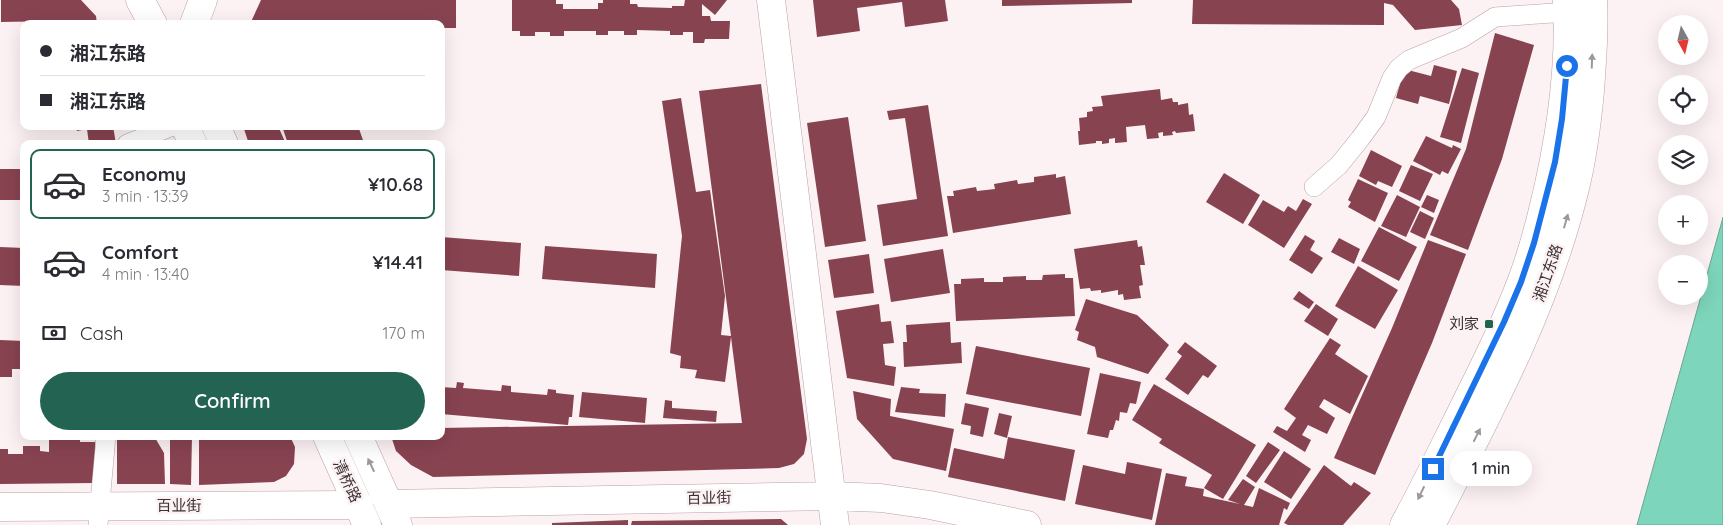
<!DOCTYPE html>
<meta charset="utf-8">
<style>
body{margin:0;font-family:Quicksand,"Noto Sans SC",sans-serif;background:#f2f2f3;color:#2b2b33;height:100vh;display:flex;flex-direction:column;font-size:19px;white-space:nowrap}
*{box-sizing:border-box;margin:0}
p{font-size:16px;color:#7c7c81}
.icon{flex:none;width:28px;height:28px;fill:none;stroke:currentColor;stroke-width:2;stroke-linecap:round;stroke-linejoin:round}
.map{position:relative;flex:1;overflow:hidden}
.side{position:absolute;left:20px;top:140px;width:425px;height:300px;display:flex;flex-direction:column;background:#fff;border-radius:10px;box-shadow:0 5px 20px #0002}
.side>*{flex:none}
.guide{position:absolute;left:20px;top:20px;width:425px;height:110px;border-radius:10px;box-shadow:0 5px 20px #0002;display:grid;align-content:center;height:110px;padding:0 20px;background:#fff}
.needle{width:32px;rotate:172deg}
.tools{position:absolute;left:1658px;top:15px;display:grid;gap:10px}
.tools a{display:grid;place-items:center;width:50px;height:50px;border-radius:50%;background:#fff;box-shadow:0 5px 20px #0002;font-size:25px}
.end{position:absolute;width:22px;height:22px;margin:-11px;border:6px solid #1a73e8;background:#fff;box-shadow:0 0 0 2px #fff}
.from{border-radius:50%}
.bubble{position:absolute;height:35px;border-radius:18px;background:#fff;box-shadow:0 5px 20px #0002;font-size:16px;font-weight:600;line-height:35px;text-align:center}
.guide b{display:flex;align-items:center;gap:18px;height:48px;font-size:19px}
.guide b+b{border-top:1px solid #e1e1e2}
.guide i{width:12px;height:12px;background:#2b2b33}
ul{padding:9px 0 0;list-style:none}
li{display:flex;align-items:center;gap:15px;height:70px;margin:0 10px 8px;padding:0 10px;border:2px solid transparent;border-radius:10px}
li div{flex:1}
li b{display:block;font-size:19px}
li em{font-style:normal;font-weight:600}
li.current{border-color:#226352}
li>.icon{width:45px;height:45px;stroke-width:1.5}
.pay{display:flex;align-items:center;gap:12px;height:55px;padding:0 20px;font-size:19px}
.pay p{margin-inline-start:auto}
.button{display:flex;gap:10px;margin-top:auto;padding:10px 20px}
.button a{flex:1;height:58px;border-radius:30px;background:#226352;color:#fff;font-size:20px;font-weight:600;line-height:58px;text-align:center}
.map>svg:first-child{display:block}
</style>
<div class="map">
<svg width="1723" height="525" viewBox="0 0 1723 525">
<rect width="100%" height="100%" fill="#fcf1f3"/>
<path fill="#7dd6bb" stroke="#6aa592" d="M1723,217V525H1637L1722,221Z"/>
<path fill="#884351" d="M1,0H81L96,16L97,24H59L58,21L1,22Z
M261,0H456V28H441V24H250Z
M512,0H556V4H563V9H598V3H603V0H630V4H637L638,7L672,8V6H684L685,0H727L715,15L702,4V16H710L711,21H730L729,39H705L704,43H693V32H683V35H670V31L637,30V35H624V31H608V35H596V31H564V36H550V32H535V36H520V31H512Z
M813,0H945L948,21L905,27L902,2L857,8L860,31L817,37Z
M1002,0H1132V3L1002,6Z
M1193,0H1451L1459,9L1462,25L1415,30L1393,5L1384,3V25L1192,24Z
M1495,33L1534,45L1502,159L1468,250L1430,235L1466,149Z
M1434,65L1457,71L1449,104L1420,96L1418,104L1396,98L1404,69L1431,76Z
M1462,68L1479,73L1461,143L1440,137Z
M761,84L807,439L804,454L794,464L779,468L433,477L411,465L396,451L391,436H441V428L742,423L731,337L725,382L695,378L697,370L680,368L681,356L670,353L682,236L662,101L681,98L696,192L710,190L725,296L721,335L731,336L699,91Z
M1160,89L1161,100L1172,98L1173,102H1178V105L1188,103L1189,115L1193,114L1195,131L1176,133L1175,131L1172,132L1173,135L1163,136V132L1158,133L1159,138L1147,139L1145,125L1126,127L1127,142L1115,143V138L1109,139V143L1102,144V141H1096V143L1079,145L1078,131H1080L1079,118L1087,117V112L1093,111L1092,107L1103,106L1101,96Z
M928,105L948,236L883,246L877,205L917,199L905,118L889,120L887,111Z
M848,117L866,241L825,247L807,123Z
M76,126H113L116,144H89L87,129L77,131Z
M246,126H278L286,144H249L244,129Z
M282,126H358L364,143L288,144Z
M1426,136L1452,148L1453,145L1461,149L1448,174L1442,171L1440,175L1413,161Z
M1371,150L1402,166L1392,187L1378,181L1376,185L1359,176Z
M1411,165L1433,174L1420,201L1399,191Z
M0,169H24V200H0Z
M1224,173L1260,195L1243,224L1206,202Z
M1056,174V178L1065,176L1071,214L953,233L947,196H954L953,191L976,187L977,191L995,189L994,184L1017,180L1018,184L1034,182V177Z
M1358,179L1388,193L1375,222L1348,207L1351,202L1348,200Z
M1397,195L1420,207L1406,237L1381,226Z
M1427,195L1439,200L1434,213L1421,207Z
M1303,199L1312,204L1284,248L1248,225L1263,200L1284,212L1288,206L1296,211Z
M1420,211L1434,218L1425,239L1410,232Z
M1379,227L1417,247L1399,281L1361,261Z
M1305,235L1315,241L1310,250L1323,258L1312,274L1289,260Z
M441,237L521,243L519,276L441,270Z
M1339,238L1360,249L1354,264L1331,252Z
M1137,240L1138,247L1142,246L1145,265H1140L1143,285L1139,286L1141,298L1124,300L1123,294L1118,295V290L1101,293V290L1091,291L1090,288L1080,289L1074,249Z
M1428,240L1466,254L1432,343L1375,475L1334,458L1392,328Z
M545,246L657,254L655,288L542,279Z
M0,247L24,248V286L0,285Z
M943,249L950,293L891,302L884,259Z
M869,254L874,293L834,298L828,260Z
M1358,266L1398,290L1375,329L1335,306Z
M1065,274V278H1073L1075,316L956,321L954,284H961V279L984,278V282H1003V277L1026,276V280H1042L1043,275Z
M1299,291L1314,302L1309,309L1293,299Z
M1086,299L1137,315L1169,345L1148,374L1097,357L1095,347L1077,340L1079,332L1075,330Z
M879,304L881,322L891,321L894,343L883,344L885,365L896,367L894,386L847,378L836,311Z
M1316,304L1338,319L1328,336L1304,321Z
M950,322L951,343L961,342L962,363L904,367L903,342H907L906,325Z
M1330,338L1341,345L1335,354L1368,376L1350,414L1324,399L1319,407L1335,418L1327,434L1308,425L1302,435L1311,440L1305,452L1273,432L1277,426L1287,431L1296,418L1284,409Z
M0,340L24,341V369H12V377H0Z
M1185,342L1217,366L1208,378L1203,375L1188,395L1165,379L1182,356L1177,352Z
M976,346L1090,368L1081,416L966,394Z
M1100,373L1141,382L1136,404L1130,403L1127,413L1120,412L1119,421L1116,420L1113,430H1110L1108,438L1087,434Z
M457,382L464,383L463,388L501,391L502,385L511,386V392L547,395L548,389L556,390V393L574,395L572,417H569L568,425L441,414V387L456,388Z
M1154,384L1256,445L1223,499L1204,488L1212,475L1159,443L1162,439L1132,420Z
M901,387L920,389L919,393L946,394L945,417L895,412Z
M853,391L891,399L890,416L954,429L946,471L893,459L857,419Z
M582,392L647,398L645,423L579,417Z
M665,400L672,401V408L717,411L716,422L663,418Z
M965,403L989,408L983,437L970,434L971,426L961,424Z
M999,413L1012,416L1007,438L994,434Z
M49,436H80V442H95V483L0,484V449H8V454H23V446H40V451L49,452Z
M117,436H154L164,453L165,484H117Z
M170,436H192L191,485L170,484Z
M201,436H290L295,447L294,464L286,476L274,482L199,485V438Z
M1008,437L1075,450L1065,501L948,477L954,448L1004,459Z
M1268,442L1280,450L1256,483L1246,476Z
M1284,451L1311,469L1291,499L1264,482Z
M1127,462L1162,469L1152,520L1075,504L1083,465L1125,474Z
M1324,465L1351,486L1354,482L1371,493L1343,525H1288L1284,523Z
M1166,473L1187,477L1185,486L1204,489L1203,496L1240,504L1228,500L1243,479L1255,487L1244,505L1253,507L1259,488L1290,503L1287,510L1284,508L1279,525H1155Z
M781,519L788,525H631L632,521Z
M628,520V525H552V523Z"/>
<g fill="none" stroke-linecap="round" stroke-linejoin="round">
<defs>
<path id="street" d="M127,144L173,126
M1314,187L1339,165L1360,139L1376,117L1392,78L1399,68L1409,60L1462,38L1495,17L1568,12
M98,525L106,436"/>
<path id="secondary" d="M771,0L835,525
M389,504L832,496L881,498L930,505L1027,525
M0,507L359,505
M1404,525C1424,489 1442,451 1461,413C1482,371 1504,327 1521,283C1530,259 1537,235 1543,210C1560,141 1571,71 1567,0
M1431,525C1487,416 1546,308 1575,188C1583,156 1587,123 1590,91C1592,61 1595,30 1593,0"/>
<path id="primary" d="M140,0L153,24
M194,24L203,0
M185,126L193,144
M216,126L224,144
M327,436L367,525
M358,436L398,525"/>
</defs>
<use href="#street" stroke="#baa2a6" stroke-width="20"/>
<use href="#secondary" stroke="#baa2a6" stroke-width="29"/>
<use href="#primary" stroke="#baa2a6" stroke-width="29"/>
<use href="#street" stroke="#fff" stroke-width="19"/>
<use href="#secondary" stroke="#fff" stroke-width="28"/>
<use href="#primary" stroke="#fff" stroke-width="28"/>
</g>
<defs><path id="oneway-solid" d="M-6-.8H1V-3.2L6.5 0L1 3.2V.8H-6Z" transform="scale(1.25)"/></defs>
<g fill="#9e989a">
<use href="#oneway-solid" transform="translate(1592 61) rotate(-88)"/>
<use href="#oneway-solid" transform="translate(1566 221) rotate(-74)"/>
<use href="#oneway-solid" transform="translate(1477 435) rotate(-63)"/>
<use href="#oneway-solid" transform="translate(371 465) rotate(-115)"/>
<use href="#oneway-solid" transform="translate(1421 493) rotate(116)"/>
</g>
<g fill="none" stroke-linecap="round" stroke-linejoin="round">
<path stroke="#1a73e8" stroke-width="6" d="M1433,469L1504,322L1521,282L1534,243L1555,162L1562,119L1567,66"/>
</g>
<rect fill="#226352" stroke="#fcf1f3" stroke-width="2" x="1484" y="319" width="10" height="10" rx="2.5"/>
<g text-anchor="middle" stroke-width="5" stroke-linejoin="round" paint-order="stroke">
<g font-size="15" fill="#3c3234" stroke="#fcf1f3">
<text transform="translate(1548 273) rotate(-71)" y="5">湘江东路</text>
<text transform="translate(347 481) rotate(65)" y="5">清桥路</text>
<text transform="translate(709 498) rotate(-1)" y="5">百业街</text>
<text x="179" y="511">百业街</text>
</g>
<g font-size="15" fill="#3c3234" stroke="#fcf1f3" text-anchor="end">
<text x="1479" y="329">刘家</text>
</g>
</g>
</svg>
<div class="tools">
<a><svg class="needle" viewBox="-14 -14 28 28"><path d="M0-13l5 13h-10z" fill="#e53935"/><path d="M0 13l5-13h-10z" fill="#7c7c81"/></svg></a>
<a><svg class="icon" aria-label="locate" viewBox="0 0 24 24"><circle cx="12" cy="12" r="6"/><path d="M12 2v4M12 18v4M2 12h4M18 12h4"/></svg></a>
<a><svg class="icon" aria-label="layers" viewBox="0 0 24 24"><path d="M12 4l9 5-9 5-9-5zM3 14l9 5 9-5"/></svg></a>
<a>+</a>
<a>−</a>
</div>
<i class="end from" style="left:1567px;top:66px"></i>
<i class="end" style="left:1433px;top:469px"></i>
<div class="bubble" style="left:1450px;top:451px;width:82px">1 min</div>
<div class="guide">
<b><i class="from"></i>湘江东路</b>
<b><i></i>湘江东路</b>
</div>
<section class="side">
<ul>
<li class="current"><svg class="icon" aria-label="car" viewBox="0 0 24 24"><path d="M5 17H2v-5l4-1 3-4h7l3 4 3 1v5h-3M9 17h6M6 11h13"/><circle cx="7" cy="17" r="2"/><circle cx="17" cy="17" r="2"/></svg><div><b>Economy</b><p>3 min · 13:39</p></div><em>¥10.68</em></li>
<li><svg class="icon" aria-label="car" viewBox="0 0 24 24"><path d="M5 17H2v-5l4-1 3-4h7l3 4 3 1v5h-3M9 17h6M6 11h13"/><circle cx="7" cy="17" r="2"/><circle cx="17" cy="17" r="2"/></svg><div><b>Comfort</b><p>4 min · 13:40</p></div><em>¥14.41</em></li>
</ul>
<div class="pay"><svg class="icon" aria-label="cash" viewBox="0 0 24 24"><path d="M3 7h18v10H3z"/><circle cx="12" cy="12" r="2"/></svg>Cash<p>170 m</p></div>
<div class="button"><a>Confirm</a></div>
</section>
</div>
